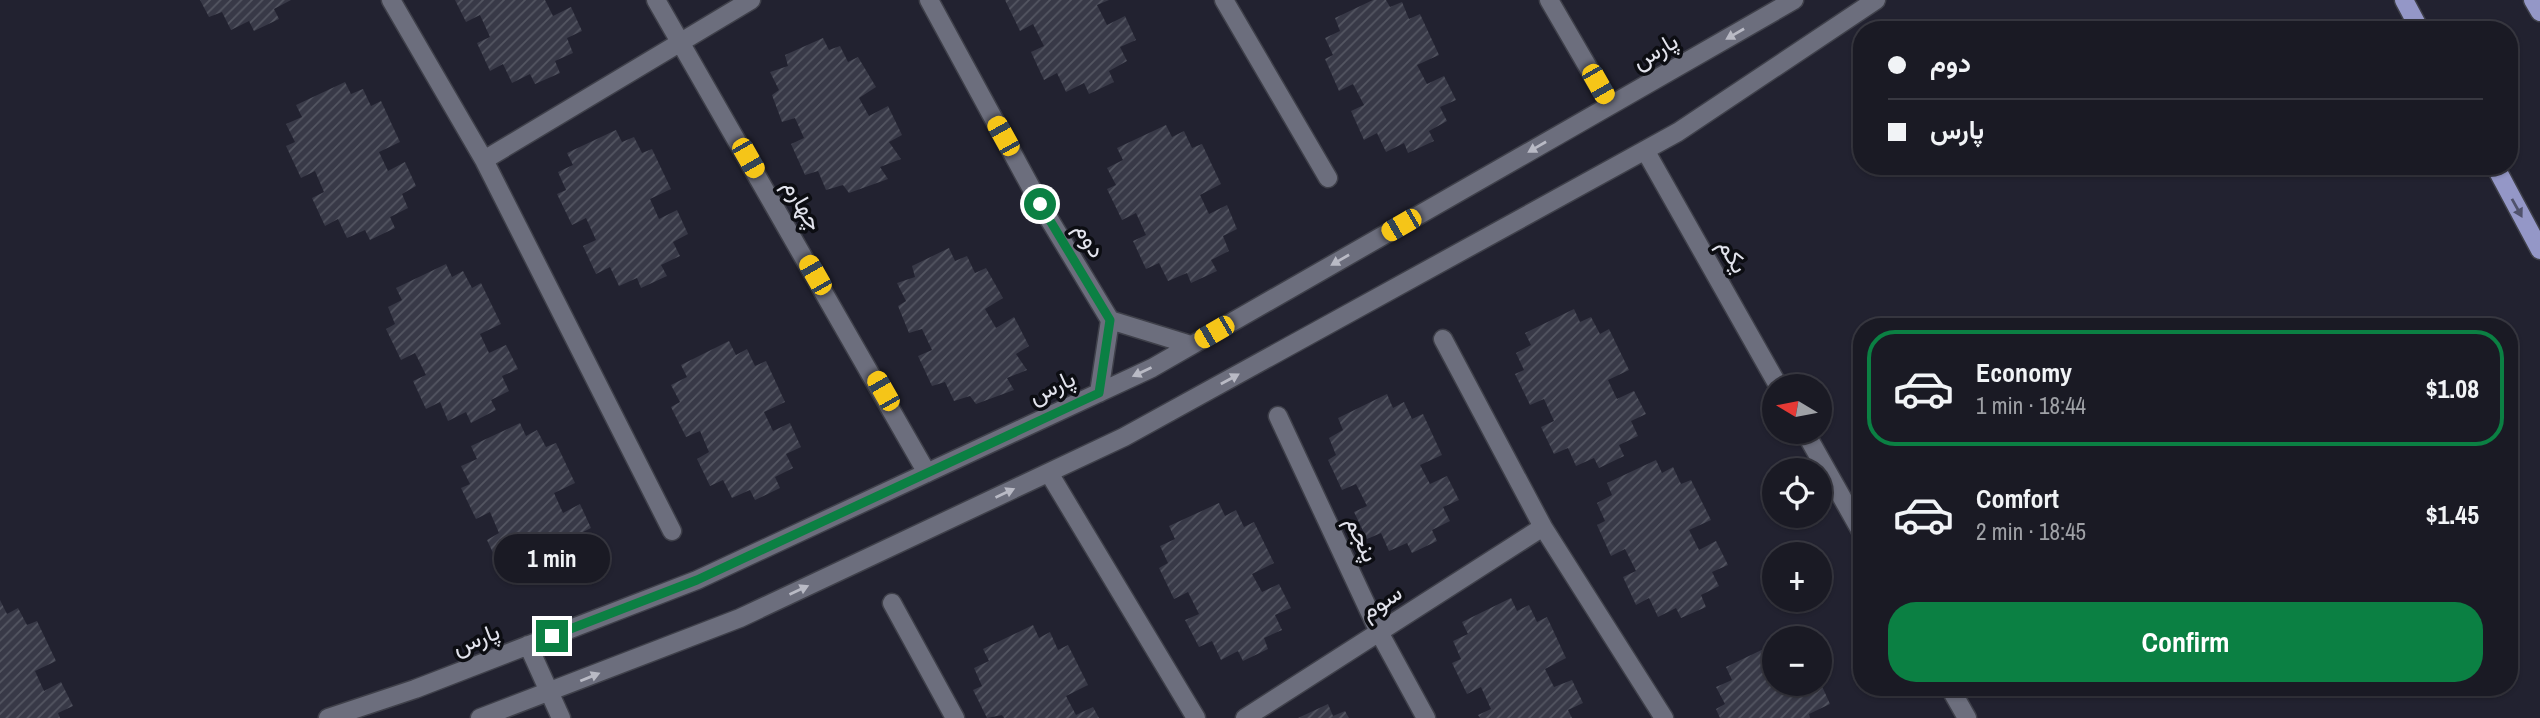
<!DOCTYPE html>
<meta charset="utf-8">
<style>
body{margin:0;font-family:"Archivo Narrow",Vazirmatn,sans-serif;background:#23232c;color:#f1f3f6;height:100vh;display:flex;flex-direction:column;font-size:26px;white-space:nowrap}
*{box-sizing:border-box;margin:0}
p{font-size:23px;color:#9fa1a6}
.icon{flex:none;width:38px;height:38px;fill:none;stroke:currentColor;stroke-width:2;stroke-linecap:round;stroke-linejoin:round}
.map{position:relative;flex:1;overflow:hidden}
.details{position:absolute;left:1853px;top:318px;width:665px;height:378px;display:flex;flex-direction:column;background:#1a1a24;border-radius:28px;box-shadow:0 2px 5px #0004,0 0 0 2px #383841}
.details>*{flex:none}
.hud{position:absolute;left:1853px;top:21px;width:665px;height:154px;border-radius:28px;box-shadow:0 2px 5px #0004,0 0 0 2px #383841;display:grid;align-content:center;height:154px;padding:0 35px;background:#1a1a24}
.needle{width:46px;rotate:280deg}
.fabs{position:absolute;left:1762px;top:374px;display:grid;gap:14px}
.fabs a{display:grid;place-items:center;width:70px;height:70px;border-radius:50%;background:#1a1a24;box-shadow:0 2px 5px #0004,0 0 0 2px #383841;font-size:35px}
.end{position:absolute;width:32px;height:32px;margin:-16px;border:9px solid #0b8043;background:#fff;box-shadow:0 0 0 4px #fff}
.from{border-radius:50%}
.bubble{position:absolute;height:49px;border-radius:24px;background:#1a1a24;box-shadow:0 2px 5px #0004,0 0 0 2px #383841;font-size:23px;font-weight:800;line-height:49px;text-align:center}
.car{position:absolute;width:21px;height:42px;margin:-21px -10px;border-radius:9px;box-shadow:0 0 5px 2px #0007;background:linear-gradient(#f5c518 24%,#345 0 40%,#f5c518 0 76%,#345 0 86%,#f5c518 0)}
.hud b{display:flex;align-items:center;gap:24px;height:66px;font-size:26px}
.hud b+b{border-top:2px solid #383841}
.hud i{width:18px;height:18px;background:#f1f3f6}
ul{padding:12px 0 0;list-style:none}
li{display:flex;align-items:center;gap:21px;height:116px;margin:0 14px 10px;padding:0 21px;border:4px solid transparent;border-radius:28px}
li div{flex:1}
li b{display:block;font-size:26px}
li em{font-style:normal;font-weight:800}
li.active{border-color:#0b8043}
li>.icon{width:63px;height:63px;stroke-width:1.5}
.cta{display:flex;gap:14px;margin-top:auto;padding:14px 35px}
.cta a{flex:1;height:80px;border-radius:28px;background:#0b8043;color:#fff;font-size:28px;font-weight:800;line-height:80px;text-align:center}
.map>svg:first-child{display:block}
</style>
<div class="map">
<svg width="2540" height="718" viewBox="0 0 2540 718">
<defs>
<pattern id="building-hatch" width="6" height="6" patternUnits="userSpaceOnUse" patternTransform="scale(1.75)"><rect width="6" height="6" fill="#383947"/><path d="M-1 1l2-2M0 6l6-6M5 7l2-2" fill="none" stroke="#545662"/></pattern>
</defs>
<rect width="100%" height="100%" fill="#222230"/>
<path fill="url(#building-hatch)" d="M200,0H291L274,9L279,19L254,31L249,21L231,30L222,12L209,17Z
M455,0H545L553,16L571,7L582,31L567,38L573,53L555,61L560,73L535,84L530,74L512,83L503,64L490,71L477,43L490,37L480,15L466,22Z
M1005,0H1109L1097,5L1107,25L1125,16L1136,40L1120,47L1127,61L1109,71L1114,82L1089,94L1084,83L1066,92L1057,73L1044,80L1031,52L1044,46L1033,24L1020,31Z
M1373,0H1386L1390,7L1402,2L1409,19L1420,14L1439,55L1417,65L1427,84L1444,76L1456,100L1440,107L1447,121L1429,131L1434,141L1408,153L1404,143L1386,152L1377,133L1364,140L1351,111L1364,105L1353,84L1339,91L1325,59L1333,55L1325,38L1340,31L1335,18Z
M823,38L829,50L840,46L848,62L858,57L876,87L859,98L869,116L888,106L902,135L889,142L901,159L880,167L888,179L849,193L843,185L826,190L818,171L805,175L791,144L804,138L795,118L782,122L772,95L779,90L770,72L788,66L785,55Z
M345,82L351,94L363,89L371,106L381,101L400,142L379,152L388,171L405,162L416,186L402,194L408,208L390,217L395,228L370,240L365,230L347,238L338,219L325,226L312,198L324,192L315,171L301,178L286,146L295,142L286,124L302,117L296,105Z
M1166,125L1172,137L1184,131L1192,148L1202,144L1221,184L1200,195L1209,214L1227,205L1237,229L1223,236L1229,251L1211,260L1217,271L1191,283L1187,273L1168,281L1159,263L1146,269L1133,241L1146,235L1136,213L1122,220L1107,189L1116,185L1107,168L1123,160L1117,148Z
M616,130L622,142L634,137L642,153L652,149L671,189L650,199L659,219L677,210L688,234L673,242L680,256L661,265L667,276L641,288L637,278L619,286L610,267L596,274L583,246L596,240L586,218L572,225L557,194L566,190L558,172L573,165L567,153Z
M949,248L955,261L967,256L975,273L986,268L1003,298L985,309L996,328L1014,317L1029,346L1016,354L1027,370L1007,378L1014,390L976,404L970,396L954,401L945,382L932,386L918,356L932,350L922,329L909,333L898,306L906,301L897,283L915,277L912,266Z
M446,264L452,277L463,271L472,288L481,283L501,324L480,334L489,353L506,345L518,369L502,376L509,391L491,400L496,410L471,423L466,412L448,421L440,402L426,409L413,381L426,375L415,353L401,360L386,329L395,324L388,307L402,300L396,288Z
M1574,309L1580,322L1591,317L1600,334L1609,329L1629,370L1608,380L1617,399L1634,391L1646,414L1631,421L1638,436L1619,445L1624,456L1599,468L1594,458L1576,466L1568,448L1554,454L1541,427L1554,421L1544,399L1530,405L1515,374L1524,370L1516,353L1531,345L1525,333Z
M729,341L736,355L747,349L755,366L766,361L785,402L764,412L773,431L790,423L801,447L786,454L793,468L775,477L780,488L755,500L750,490L732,498L723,480L710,486L697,459L709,452L700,431L686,437L671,407L680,402L671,385L687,377L681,365Z
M1387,394L1393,408L1404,402L1412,419L1423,414L1442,455L1420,465L1430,484L1447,476L1459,500L1443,507L1450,521L1432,530L1437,541L1412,553L1407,543L1389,551L1381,533L1367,539L1354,512L1367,506L1356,484L1342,490L1328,460L1336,455L1329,438L1343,430L1338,418Z
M520,423L526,436L537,430L546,447L556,443L575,483L554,493L563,513L580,504L591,528L577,535L584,549L565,558L570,570L545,581L540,571L522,580L513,561L500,568L487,540L499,533L490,512L476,519L461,488L470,484L461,466L477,459L471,446Z
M1656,460L1662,473L1673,467L1681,484L1691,480L1711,520L1689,530L1699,550L1716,541L1728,565L1712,572L1719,586L1701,595L1706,607L1681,618L1676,608L1658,617L1649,598L1636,605L1623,577L1636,571L1625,549L1611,556L1597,525L1605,521L1597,503L1612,495L1607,483Z
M1219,503L1225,516L1236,510L1244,527L1254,522L1274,563L1252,574L1262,592L1279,584L1291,608L1275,615L1282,630L1264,638L1268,649L1243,661L1238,651L1221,660L1212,641L1199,647L1185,620L1199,614L1188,592L1174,599L1159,568L1168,563L1160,546L1175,539L1169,526Z
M1511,598L1517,611L1529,605L1537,622L1547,617L1566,658L1545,669L1554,687L1572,680L1583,703L1568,710L1572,718H1480L1478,715L1491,709L1481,687L1467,694L1452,663L1461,659L1453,641L1468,634L1462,622Z
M0,600L7,614L18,608L27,625L37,621L56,661L35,671L44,691L61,682L73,706L58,713L60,718H0Z
M1033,625L1039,638L1050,632L1058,650L1068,645L1088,685L1066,696L1076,715L1093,707L1099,718H1004L1002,715L987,718L973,690L982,686L974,668L989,661L983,649Z
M1774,644V684H1821L1830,704L1809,714L1810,718H1720L1716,709L1725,704L1716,687L1732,680L1726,667Z
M1328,704L1333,716L1345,711L1349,718H1298Z"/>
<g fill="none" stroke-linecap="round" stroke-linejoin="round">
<defs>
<path id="minor" d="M391,0L484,160L751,0
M656,0L927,473
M929,0L1040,204L1110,320L1191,345
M1224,0L1328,178
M1549,0L1610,105
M1645,150L1779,387
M484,160L672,531
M1443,339L1543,527
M1099,393L1110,320
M1278,416L1379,632L1426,718
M1805,432L1862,533
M1049,473L1196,718
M892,603L955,718
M528,645L561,718
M1950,688L1967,718
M328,718L415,689L697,580L1152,368L1794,0
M480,718L740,618L1124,437L1678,132L1876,0
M1245,718L1543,527L1664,718"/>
<path id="major" d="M2404,0L2420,30
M2533,0L2540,12
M2495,166L2540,250"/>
</defs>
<use href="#minor" stroke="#3f404a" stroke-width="21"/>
<use href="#major" stroke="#3f404a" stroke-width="21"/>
<use href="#minor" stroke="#6c6e7d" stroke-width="18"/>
<use href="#major" stroke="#9497c7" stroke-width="18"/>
</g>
<defs><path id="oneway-solid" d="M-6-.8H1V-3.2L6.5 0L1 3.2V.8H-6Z" transform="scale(1.75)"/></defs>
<g fill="#b9bac5">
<use href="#oneway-solid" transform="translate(1735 34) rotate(150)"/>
<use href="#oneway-solid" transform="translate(1537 147) rotate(150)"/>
<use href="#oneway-solid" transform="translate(1340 260) rotate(150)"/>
<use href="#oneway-solid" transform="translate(1142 372) rotate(155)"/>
<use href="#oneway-solid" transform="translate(1230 379) rotate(-29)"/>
<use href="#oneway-solid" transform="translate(1005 493) rotate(-25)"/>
<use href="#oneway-solid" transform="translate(799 590) rotate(-25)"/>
<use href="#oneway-solid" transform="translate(590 677) rotate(-22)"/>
</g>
<use fill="#50526c" href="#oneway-solid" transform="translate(2517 208) rotate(61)"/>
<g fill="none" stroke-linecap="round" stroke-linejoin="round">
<path stroke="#0b8043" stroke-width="9" d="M552,636L697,580L1099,393L1110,320L1040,204"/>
</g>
<g text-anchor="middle" stroke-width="7" stroke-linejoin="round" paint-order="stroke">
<g font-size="24" fill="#e2e3ec" stroke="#0c0d12">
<text transform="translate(1655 51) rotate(-30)" y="8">پارس</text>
<text transform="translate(803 205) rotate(60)" y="8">چهارم</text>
<text transform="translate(1090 240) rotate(59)" y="8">دوم</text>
<text transform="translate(1733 256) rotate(60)" y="8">یکم</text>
<text transform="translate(1052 387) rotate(-25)" y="8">پارس</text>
<text transform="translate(1362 539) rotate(65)" y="8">پنجم</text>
<text transform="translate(1381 602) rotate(-33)" y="8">سوم</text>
<text transform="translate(476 639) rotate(-21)" y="8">پارس</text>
</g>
</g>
</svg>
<div class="fabs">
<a><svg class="needle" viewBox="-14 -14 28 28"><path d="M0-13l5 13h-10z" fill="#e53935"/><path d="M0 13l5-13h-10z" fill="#9fa1a6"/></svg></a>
<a><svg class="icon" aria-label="locate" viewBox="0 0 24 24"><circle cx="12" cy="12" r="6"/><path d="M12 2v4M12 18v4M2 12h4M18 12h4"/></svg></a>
<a>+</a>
<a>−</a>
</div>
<i class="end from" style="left:1040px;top:204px"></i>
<i class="end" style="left:552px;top:636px"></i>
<div class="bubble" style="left:494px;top:534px;width:116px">1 min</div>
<i class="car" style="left:1598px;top:84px;rotate:150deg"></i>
<i class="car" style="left:1003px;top:136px;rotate:331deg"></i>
<i class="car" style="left:748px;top:158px;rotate:150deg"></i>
<i class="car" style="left:1401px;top:225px;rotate:240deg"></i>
<i class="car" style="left:815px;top:275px;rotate:330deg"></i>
<i class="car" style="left:1214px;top:332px;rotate:240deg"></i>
<i class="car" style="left:883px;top:391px;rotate:330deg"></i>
<div class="hud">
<b><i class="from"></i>دوم</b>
<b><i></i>پارس</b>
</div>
<section class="details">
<ul>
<li class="active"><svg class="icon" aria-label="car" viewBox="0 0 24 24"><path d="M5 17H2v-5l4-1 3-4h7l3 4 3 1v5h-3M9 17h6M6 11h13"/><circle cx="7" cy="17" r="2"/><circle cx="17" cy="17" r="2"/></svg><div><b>Economy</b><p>1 min · 18:44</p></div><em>$1.08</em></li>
<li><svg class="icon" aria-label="car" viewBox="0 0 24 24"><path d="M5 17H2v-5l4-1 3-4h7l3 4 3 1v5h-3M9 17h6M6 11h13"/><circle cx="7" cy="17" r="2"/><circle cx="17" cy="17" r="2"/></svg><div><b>Comfort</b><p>2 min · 18:45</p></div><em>$1.45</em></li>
</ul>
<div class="cta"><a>Confirm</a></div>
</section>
</div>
